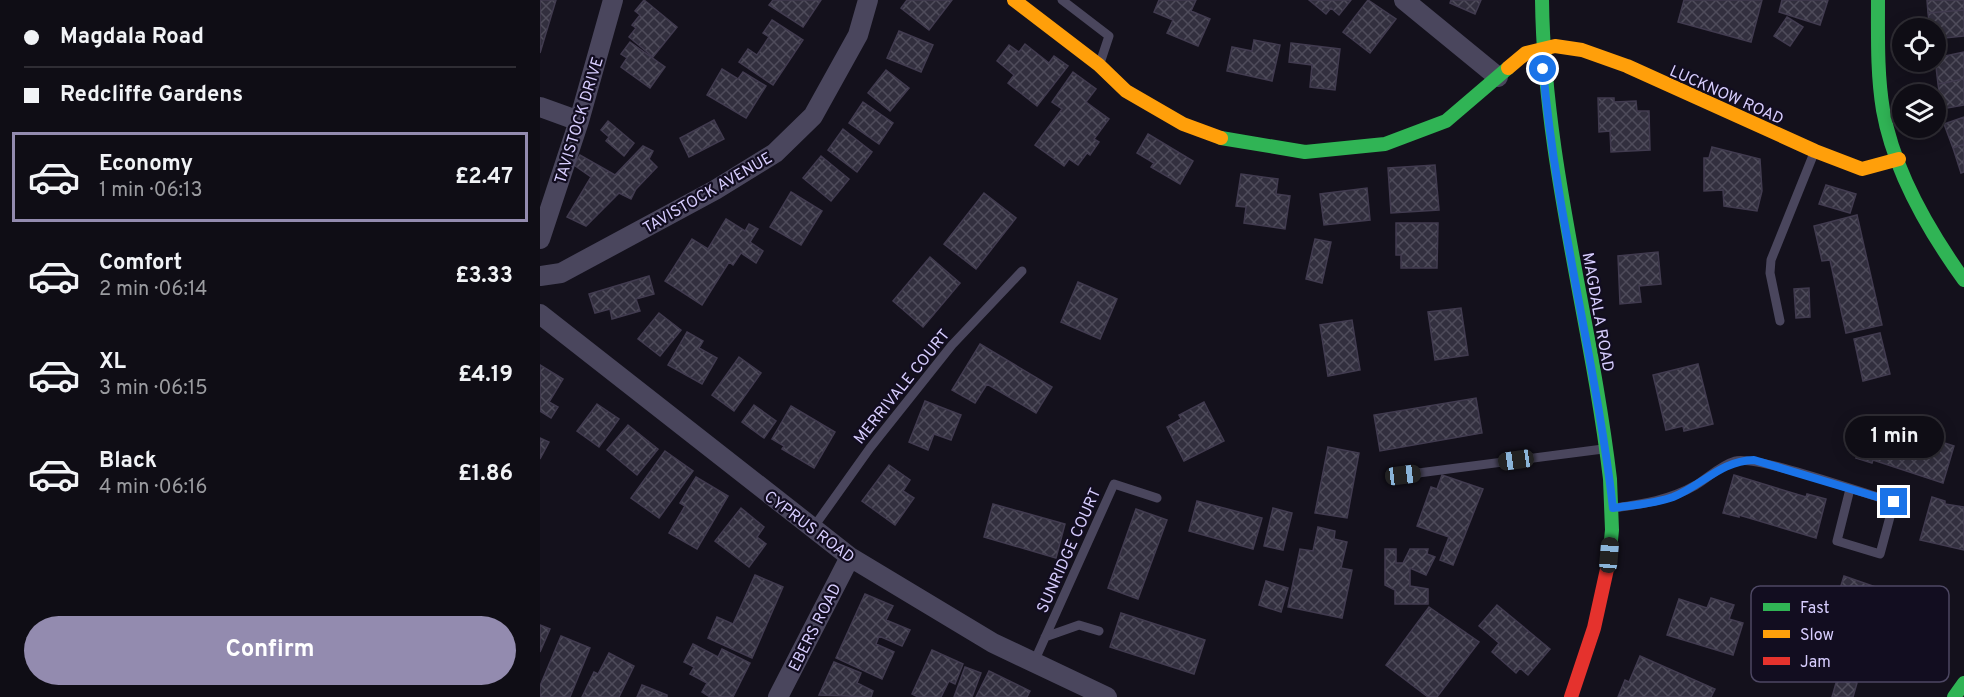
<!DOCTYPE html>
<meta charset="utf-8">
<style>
body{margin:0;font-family:Overpass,sans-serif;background:#1d1b22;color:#f1f3f6;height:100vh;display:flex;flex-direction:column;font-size:22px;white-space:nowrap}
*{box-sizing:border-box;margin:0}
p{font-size:20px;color:#9b9ca0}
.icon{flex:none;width:33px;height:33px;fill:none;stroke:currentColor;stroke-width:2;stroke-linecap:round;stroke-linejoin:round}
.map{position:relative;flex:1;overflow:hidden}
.drawer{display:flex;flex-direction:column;background:#0f0d15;width:540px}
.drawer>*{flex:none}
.banner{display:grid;align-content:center;height:132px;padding:0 24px;background:#0f0d15}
.buttons{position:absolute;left:1352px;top:18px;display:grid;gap:12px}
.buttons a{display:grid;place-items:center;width:54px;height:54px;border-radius:50%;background:#0f0d15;box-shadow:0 3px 15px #0003,0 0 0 2px #2f2d34;font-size:30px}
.end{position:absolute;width:27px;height:27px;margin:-14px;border:8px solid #1a73e8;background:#fff;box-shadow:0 0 0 3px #fff}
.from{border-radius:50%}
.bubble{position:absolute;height:42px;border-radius:21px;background:#0f0d15;box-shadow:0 3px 15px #0003,0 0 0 2px #2f2d34;font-size:20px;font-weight:700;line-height:42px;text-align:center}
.car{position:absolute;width:18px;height:36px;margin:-18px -9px;border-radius:8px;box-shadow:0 0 4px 2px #0007;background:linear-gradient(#222 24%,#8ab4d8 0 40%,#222 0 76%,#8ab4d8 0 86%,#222 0)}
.banner b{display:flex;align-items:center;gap:21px;height:57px;font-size:22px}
.banner b+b{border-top:2px solid #2f2d34}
.banner i{width:15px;height:15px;background:#f1f3f6}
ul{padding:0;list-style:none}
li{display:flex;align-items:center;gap:18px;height:90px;margin:0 12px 9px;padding:0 12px;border:3px solid transparent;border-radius:0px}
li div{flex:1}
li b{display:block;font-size:22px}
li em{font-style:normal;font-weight:700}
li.on{border-color:#938baf}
li>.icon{width:54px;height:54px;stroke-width:1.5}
.primary-button{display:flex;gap:12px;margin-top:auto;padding:12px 24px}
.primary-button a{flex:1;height:69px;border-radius:36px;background:#938baf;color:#fff;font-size:24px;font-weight:700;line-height:69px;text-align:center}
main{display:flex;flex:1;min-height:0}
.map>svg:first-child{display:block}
</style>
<main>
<section class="drawer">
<div class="banner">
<b><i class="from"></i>Magdala Road</b>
<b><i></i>Redcliffe Gardens</b>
</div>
<ul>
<li class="on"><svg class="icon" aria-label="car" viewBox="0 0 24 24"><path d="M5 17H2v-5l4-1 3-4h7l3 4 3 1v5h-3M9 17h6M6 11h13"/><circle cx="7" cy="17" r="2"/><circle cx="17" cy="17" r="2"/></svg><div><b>Economy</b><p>1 min · 06:13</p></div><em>£2.47</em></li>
<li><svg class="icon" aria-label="car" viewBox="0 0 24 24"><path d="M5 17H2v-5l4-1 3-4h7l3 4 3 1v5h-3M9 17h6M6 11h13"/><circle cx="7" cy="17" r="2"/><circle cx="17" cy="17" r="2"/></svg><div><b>Comfort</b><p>2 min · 06:14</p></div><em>£3.33</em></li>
<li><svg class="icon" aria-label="car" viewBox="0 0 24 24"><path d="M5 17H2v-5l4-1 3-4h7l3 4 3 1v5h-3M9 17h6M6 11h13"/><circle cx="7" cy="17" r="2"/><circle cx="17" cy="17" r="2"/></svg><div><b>XL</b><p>3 min · 06:15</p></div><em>£4.19</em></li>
<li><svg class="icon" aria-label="car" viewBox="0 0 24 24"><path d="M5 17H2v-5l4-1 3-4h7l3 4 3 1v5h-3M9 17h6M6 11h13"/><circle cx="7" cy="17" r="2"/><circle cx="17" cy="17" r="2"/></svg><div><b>Black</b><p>4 min · 06:16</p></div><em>£1.86</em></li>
</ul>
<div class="primary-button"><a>Confirm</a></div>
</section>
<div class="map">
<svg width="1424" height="697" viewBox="0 0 1424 697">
<defs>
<pattern id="building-cross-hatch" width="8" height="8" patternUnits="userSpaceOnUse" patternTransform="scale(1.5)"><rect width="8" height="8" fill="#322f3e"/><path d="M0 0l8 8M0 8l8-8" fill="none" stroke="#4f4c5b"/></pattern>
</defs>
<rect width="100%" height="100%" fill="#14111c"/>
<path fill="url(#building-cross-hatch)" stroke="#413b4f" stroke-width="1.5" d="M0,0H16L0,53Z
M104,0L137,27L113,57L89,37L96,28L92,25L100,15L95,11Z
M233,0H281L263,27L229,5Z
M367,0H412L389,30L361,8Z
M619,0H656L651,11L670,19L658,46L627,33L633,20L614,12Z
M769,0H811L799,15L791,8L786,14Z
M828,0L856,19L830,53L803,32Z
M911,0H941L935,14L910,3Z
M1144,0H1222L1211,42L1138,22Z
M1242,0H1288L1280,25L1239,12Z
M1387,0H1424V10L1388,13Z
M1424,10V36L1395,39V28H1390L1388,13Z
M1247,17L1263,27L1250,46L1234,36Z
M232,20L263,40L233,85L199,62L208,49L217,55L229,37L223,33Z
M359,31L393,45L381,72L347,58Z
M714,40L740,45L732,81L687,71L692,47L712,51Z
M90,42L125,67L110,88L81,67L87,58L81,54Z
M751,43L800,49L795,90L770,87L772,65L749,62Z
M485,44L509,63L514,56L528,66L497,106L468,83L474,75L457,61L469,45L479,52Z
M1424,52V79L1398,84L1395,58Z
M182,69L198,79L203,72L226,86L206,118L167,95Z
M346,70L369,88L350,111L328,93Z
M533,72L556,89L546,102L569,119L554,139L559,142L550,155L547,153L538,165L529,159L524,166L495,145L522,109L512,102Z
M1424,79V105L1402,109L1398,84Z
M1058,98H1074V102L1096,101L1097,111H1109L1110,150L1071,152L1070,131L1059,132Z
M323,102L353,123L339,144L309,123Z
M1424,117V144L1413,148L1404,124Z
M174,120L184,139L149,157L140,138Z
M68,121L94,143L84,156L66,141L69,137L61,130Z
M303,129L332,152L317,172L288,150Z
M608,134L653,161L640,184L611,167L614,163L597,153Z
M1424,144V172L1421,173L1413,148Z
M103,146L113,151L109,159L117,167L96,189L91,199L79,193L46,226L27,217L51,177L34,165L40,155L75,175Z
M1172,147L1220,159L1222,191L1217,211L1184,206L1183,190L1164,191V158H1169Z
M281,156L309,179L291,201L263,178Z
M895,165L899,210L851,213L848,168Z
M701,174L738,179L736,194L750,196L745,229L704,223L706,207L696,206Z
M1286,185L1316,194L1310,213L1279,204Z
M827,188L830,220L784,225L780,194Z
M251,192L282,211L261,245L230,227Z
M444,193L476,218L436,269L404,244Z
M1317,215L1342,325L1306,333L1290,260L1282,261L1274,226Z
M186,219L205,231L209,224L218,229L210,242L223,251L216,263L201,253L193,265L189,262L162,305L125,281L152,239L168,249Z
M856,223H898L897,268H861V255H856Z
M775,239L791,242L782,283L766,279Z
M1118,252L1121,284L1099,286L1101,302L1080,304L1078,256Z
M390,257L420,283L383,327L353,301Z
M109,276L114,294L96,299L100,311L72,319L70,309L55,313L49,294Z
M538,282L577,299L560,339L521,322Z
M1269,288L1270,317L1256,318L1254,289Z
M921,308L928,355L895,360L888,312Z
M119,313L141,330L120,356L98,339Z
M812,320L820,370L788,376L780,325Z
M147,332L163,341L159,348L177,358L162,384L128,365Z
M1340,333L1350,374L1323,381L1314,339Z
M440,344L512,387L496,413L447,384L435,403L412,390Z
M199,357L221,373L194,411L172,395Z
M1158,364L1173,424L1144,431L1143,426L1126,430L1113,375Z
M0,365L23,379L9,402L18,407L11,418L0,411Z
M936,398L942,433L840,451L834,415Z
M385,401L421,415L411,440L394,434L388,450L369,442Z
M664,402L684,441L644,461L627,427L641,419L639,415Z
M57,404L79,419L59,447L37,431Z
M214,405L236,421L224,438L202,422Z
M251,406L295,432L274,468L242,449L244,446L232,439Z
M1328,420L1394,443L1395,440L1414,446L1403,483L1333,460L1332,463L1316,458Z
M88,425L118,449L97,475L67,450Z
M0,438L9,442L0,459Z
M788,447L819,453L807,518L775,513Z
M125,451L153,471L119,518L91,498Z
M349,465L370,480L363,491L374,498L355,525L322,501Z
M902,475L943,489L913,565L900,560L909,537L877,526L891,487L897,489Z
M1194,475L1266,497L1267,494L1286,499L1276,538L1199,515V517L1183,513Z
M156,477L188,496L157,549L129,533L145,506L140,503Z
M1392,497L1405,501V504L1424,507V550L1380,540Z
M657,501L722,518L713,549L649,531Z
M453,504L525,524L516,558L444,537Z
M201,508L224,527L217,537L226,544L209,567L175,541Z
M733,508L752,513L743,550L724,546Z
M596,509L627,520L598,599L568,588Z
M778,527L795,531L794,539L807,542L801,568L812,570L802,618L748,607L760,549L773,551Z
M845,549H856V563H863L870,549H888L887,554L895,557L886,575L870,568V586L888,589V604H855V590L845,585Z
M215,575L243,587L212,658L168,638L177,617L193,624Z
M1304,576L1370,599L1371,596L1390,602L1379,639L1309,616L1308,619L1292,614Z
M726,581L748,588L741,612L719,605Z
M325,594L353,606L346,620L370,630L362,646L339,636L336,644L354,652L342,679L296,658Z
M1171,598L1194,605L1189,619L1203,623L1193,655L1127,635L1139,599L1167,608Z
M957,605L1010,649L988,675L980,668L976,673L952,652L959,643L939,626Z
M889,607L939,642L897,697H888L846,665Z
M581,613L665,640L654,674L570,647Z
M0,625L10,629L0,652Z
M21,636L50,648L30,697H3L0,696V686Z
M153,644L178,657L182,649L210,663L193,697H170L162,692L167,683L150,674L154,667L144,662Z
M392,650L423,664L415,684L409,681L401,697H378L372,694Z
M69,653L94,666L79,697H42L54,672L58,674Z
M1100,656L1175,689L1171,697H1078L1085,680L1089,682Z
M294,662L321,673L317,683L333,691L331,697L279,695Z
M425,667L441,673L432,697H414Z
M449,671L490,691L487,697H436Z
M1298,676L1317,683L1313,697H1292Z
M102,685L127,695V697H97Z"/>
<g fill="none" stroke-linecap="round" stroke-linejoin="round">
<path stroke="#4a465d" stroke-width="9" d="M522,0L569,36L560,63
M1240,321L1230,273L1231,260L1274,153
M863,475L1063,449
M1074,508C1103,504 1130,500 1156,485C1169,477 1181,465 1195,461C1217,455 1326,494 1354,502L1340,554L1297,541L1310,489
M273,528L330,448L412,345L482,271
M505,637L539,625L559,631
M494,662L574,484L617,498"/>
<path stroke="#4a465d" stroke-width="20" d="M864,0L958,77
M0,107L39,121
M0,239L39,121L73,0
M0,276L21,273L175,190L235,153L273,116L318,35L328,0
M0,314L310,557L453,643L567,697
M238,697L310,557"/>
<path stroke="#30b455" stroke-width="14" d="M1002,0C1004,163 1051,318 1070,479L1072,530L1069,560
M1338,0C1338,37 1337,74 1343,110C1354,172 1388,230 1424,280
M681,138L765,152L845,144L906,121L968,68
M1414,697L1424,683"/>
<path stroke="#ff9f0a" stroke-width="14" d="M474,0L559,65L586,91L643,124L681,138
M968,68L986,53L1015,46L1042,50L1087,66L1275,151L1322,169L1359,159"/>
<path stroke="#e5322d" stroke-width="14" d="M1031,697L1054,628L1069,560"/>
</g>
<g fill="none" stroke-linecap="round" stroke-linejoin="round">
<path stroke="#1a73e8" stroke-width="8" d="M1003,69C1016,217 1056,361 1073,508C1093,505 1114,504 1133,497C1163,485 1180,461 1214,460L1354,502"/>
</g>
<g text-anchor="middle" stroke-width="4.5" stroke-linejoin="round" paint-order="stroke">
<g font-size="16" fill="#d7cdfe" stroke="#120d20">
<text transform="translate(1187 94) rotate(24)" y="6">LUCKNOW ROAD</text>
<text transform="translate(38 120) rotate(-73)" y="6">TAVISTOCK DRIVE</text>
<text transform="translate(167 192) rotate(-30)" y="6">TAVISTOCK AVENUE</text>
<text transform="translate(1059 312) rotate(80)" y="6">MAGDALA ROAD</text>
<text transform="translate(361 386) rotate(-51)" y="6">MERRIVALE COURT</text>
<text transform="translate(270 526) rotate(37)" y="6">CYPRUS ROAD</text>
<text transform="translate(528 550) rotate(-66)" y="6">SUNRIDGE COURT</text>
<text transform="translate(274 627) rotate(-63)" y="6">EBERS ROAD</text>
</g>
</g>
<rect x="1211" y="586" width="198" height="96" rx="9" fill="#120d20" stroke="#4d4763" stroke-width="1.5"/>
<rect x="1223" y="603" width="27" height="8" fill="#30b455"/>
<rect x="1223" y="630" width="27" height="8" fill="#ff9f0a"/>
<rect x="1223" y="657" width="27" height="8" fill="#e5322d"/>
<g font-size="16" fill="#d7cdfe">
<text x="1260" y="613">Fast</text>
<text x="1260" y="640">Slow</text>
<text x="1260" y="667">Jam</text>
</g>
</svg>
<div class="buttons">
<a><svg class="icon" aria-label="locate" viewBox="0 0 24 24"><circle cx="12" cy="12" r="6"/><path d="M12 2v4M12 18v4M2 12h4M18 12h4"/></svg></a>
<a><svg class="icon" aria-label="layers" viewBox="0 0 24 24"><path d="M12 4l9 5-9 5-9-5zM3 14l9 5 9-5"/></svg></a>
</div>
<i class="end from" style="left:1003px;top:69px"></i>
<i class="end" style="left:1354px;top:502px"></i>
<div class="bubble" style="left:1305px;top:416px;width:99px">1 min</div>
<i class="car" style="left:976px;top:460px;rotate:262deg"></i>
<i class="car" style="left:863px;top:475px;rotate:83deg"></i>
<i class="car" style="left:1069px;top:555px;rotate:5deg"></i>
</div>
</main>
